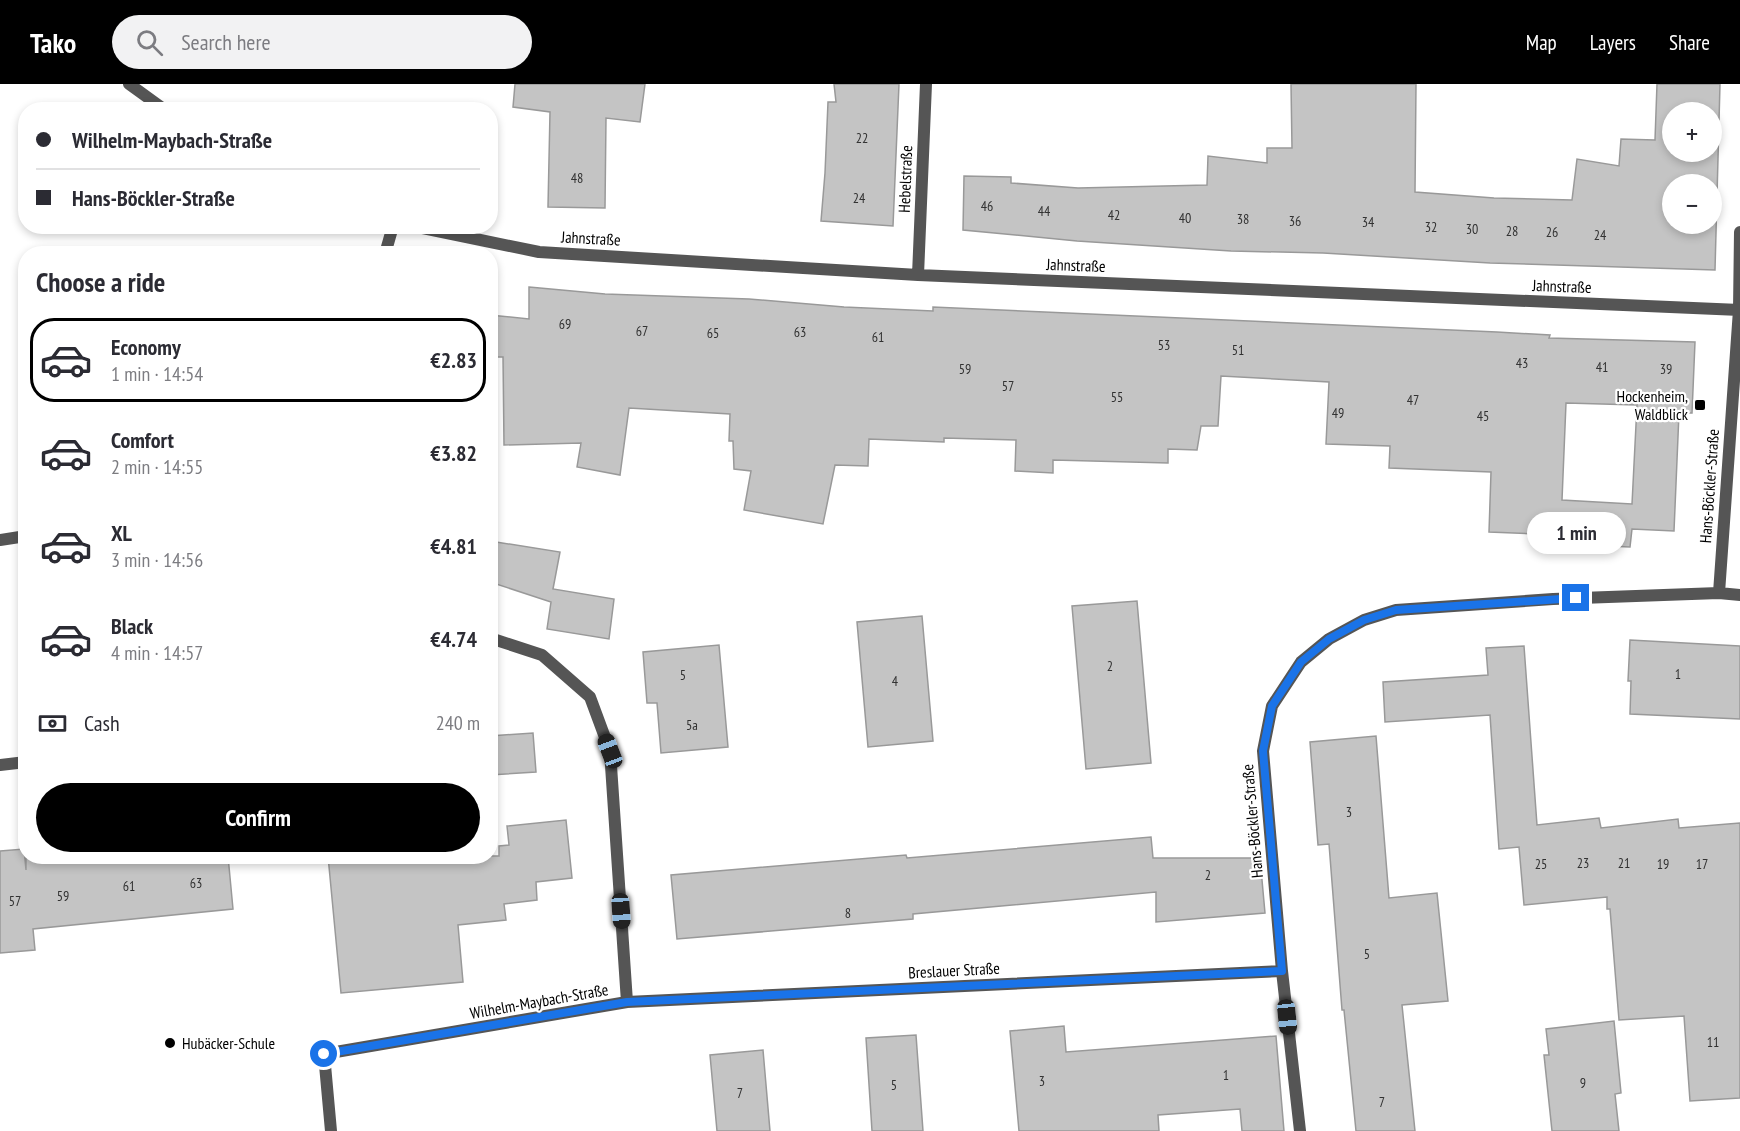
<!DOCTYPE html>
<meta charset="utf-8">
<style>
body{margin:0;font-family:"PT Sans Narrow",sans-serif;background:#f2f2f3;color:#2b2b33;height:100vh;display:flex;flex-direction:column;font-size:22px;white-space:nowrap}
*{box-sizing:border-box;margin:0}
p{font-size:20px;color:#7c7c81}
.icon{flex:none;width:33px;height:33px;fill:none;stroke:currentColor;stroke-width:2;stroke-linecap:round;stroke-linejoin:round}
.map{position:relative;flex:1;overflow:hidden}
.drawer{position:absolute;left:18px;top:162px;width:480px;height:618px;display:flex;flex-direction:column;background:#fff;border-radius:24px;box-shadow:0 3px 9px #0003}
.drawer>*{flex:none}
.banner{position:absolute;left:18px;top:18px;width:480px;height:132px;border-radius:24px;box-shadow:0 3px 9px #0003;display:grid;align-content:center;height:132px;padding:0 18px;background:#fff}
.tools{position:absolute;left:1662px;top:18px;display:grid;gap:12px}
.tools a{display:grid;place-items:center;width:60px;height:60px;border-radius:50%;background:#fff;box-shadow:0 3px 9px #0003;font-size:30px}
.end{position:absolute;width:27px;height:27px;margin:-14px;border:8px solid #1a73e8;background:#fff;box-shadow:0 0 0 3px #fff}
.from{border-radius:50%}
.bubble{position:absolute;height:42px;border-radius:21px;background:#fff;box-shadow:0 3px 9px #0003;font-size:20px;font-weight:700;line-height:42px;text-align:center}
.car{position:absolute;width:18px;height:36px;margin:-18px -9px;border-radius:8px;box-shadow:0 0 4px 2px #0007;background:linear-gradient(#222 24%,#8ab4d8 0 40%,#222 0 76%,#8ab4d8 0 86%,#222 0)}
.banner b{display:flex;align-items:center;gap:21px;height:57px;font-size:22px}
.banner b+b{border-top:2px solid #e1e1e2}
.banner i{width:15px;height:15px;background:#2b2b33}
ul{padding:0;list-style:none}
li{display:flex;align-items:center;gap:18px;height:84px;margin:0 12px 9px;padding:0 6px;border:3px solid transparent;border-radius:24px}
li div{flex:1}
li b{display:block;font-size:22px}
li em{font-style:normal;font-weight:700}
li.on{border-color:#000}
li>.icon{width:54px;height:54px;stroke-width:1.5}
h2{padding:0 18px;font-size:27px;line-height:72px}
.pay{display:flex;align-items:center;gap:15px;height:66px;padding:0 18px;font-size:22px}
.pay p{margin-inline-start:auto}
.button{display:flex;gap:12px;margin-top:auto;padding:12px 18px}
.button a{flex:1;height:69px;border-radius:36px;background:#000;color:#fff;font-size:24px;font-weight:700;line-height:69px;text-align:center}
header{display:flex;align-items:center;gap:36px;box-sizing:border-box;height:84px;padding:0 30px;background:#000;color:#fff}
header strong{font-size:28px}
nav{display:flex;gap:33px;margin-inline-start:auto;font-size:21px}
.search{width:420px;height:54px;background:#f2f2f3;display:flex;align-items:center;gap:15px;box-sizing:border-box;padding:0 21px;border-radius:33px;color:#7c7c81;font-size:22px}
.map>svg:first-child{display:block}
</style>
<header>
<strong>Tako</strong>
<div class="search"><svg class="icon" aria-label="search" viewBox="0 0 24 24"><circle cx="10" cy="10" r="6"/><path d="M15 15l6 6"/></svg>Search here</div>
<nav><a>Map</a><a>Layers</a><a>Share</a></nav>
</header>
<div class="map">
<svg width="1740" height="1047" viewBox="0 0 1740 1047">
<rect width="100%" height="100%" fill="#fff"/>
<path fill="#c4c4c4" stroke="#999" stroke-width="1.5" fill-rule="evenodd" d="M515,0H645L640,38L606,34L605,124L548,123L550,28L513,23Z
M834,0H899L893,142L821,137L825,89L828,18H836Z
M1291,0H1416L1415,108L1494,114L1572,116L1577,75L1619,82L1621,55L1655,56L1657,0H1720L1715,186L1490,179L1323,169L1231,167L1077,157L963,146L964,92L1011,93V99L1078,104L1207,101L1208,72L1267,79V64H1292ZM1672,28H1712V68H1672ZM1672,100H1712V140H1672Z
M529,203L605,210L749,215L844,223L933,227V223L1497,248L1550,251L1549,254L1695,258L1692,329H1679L1674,447L1632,445L1630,463L1558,460L1559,451L1489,448L1491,388L1389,384L1390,362L1326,360L1329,298L1221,292L1218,342H1201L1197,366L1168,365V379L1053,376V389L1015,387L1016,356L944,354V358L869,355L868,382L835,381L823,440L744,426L751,387L734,385L733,357H729L730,330L629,324L620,391L577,383L581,359L504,361L503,273H490V231L529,235ZM1566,319L1637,321L1632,420L1562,416Z
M490,457L560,468L553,505L614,515L609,555L547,545L551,518L490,498Z
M1137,517L1151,679L1086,685L1072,522Z
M922,532L933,657L868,663L857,538Z
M1630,556L1740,562V635L1630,630L1631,597H1628Z
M719,561L728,663L661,669L657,619H647L643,568Z
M1524,562L1537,741L1599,734L1601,744L1678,735L1679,744L1740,739V1014L1690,1017L1684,932L1619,936L1610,825H1607V813L1524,821L1519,763L1499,765L1490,631L1385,638L1383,598L1488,591L1486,564Z
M533,649L536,688L490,691V652Z
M1376,652L1389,814L1437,809L1448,917L1402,921L1415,1047H1356L1344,926H1342L1329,760L1318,761L1310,658Z
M566,736L572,794L536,798L537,816L504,820L506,836L458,841L463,898L341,909L328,772H499V762L509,761L507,742Z
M1151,753L1153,774H1260L1265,829L1156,838V808L913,830V835L677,855L671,791L906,771L907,774Z
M24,765L26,786V772H228L233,825L33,845L35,866L0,869V767Z
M1614,937L1621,1009L1615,1010L1619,1047H1552L1544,971H1549L1546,945Z
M1064,942L1066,968L1276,952L1284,1047H1242L1240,1025L1158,1031L1159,1047H1019L1010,947Z
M916,951L923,1047H872L866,954Z
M763,966L770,1047H717L710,971Z"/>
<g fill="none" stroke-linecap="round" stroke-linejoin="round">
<path stroke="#555" stroke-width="12" d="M129,0L165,26
M413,142L539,168L918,191L1740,226
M385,170L393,142
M918,191L926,0
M0,456L26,452
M1719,509L1739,226L1740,148
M0,681L26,678
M627,918L1282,887
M331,1047L324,970L627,918L610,667L590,613L542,571L490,554
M1300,1047L1282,887L1263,667L1272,622L1301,578L1329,555L1364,536L1396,526L1553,515L1719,509L1740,511"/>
</g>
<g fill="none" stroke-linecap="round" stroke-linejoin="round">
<path stroke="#1a73e8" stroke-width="8" d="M324,970L627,918L1282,887L1263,667L1272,622L1301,578L1329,555L1364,536L1396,526L1576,514"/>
</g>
<g fill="#000" stroke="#fff" stroke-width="2">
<rect x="1694" y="315" width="12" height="12" rx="3"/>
<circle cx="170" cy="959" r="6"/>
</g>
<g text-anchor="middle" stroke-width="4.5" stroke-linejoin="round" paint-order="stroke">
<g font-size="14" fill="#313131">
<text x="862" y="59">22</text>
<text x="577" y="99">48</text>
<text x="859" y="119">24</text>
<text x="987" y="127">46</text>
<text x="1044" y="132">44</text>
<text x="1114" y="136">42</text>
<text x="1185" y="139">40</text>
<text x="1243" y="140">38</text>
<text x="1295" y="142">36</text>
<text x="1368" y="143">34</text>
<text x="1431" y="148">32</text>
<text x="1472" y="150">30</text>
<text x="1512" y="152">28</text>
<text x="1552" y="153">26</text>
<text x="1600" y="156">24</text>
<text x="565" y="245">69</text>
<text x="642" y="252">67</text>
<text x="800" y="253">63</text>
<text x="713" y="254">65</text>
<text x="878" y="258">61</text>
<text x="1164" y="266">53</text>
<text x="1238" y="271">51</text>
<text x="1522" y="284">43</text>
<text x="1602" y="288">41</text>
<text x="965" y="290">59</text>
<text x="1666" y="290">39</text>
<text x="1008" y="307">57</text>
<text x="1117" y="318">55</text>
<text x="1413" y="321">47</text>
<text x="1338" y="334">49</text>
<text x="1483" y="337">45</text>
<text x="1110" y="587">2</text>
<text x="1678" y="595">1</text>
<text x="683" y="596">5</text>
<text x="895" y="602">4</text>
<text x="692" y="646">5a</text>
<text x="1349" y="733">3</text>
<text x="1583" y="784">23</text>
<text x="1624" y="784">21</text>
<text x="1541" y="785">25</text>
<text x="1663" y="785">19</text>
<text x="1702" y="785">17</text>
<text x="1208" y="796">2</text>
<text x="196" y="804">63</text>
<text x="129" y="807">61</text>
<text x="63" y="817">59</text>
<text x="15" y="822">57</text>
<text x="848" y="834">8</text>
<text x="1367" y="875">5</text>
<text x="1713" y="963">11</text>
<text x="1226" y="996">1</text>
<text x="1042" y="1002">3</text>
<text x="1583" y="1004">9</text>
<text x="894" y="1006">5</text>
<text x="740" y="1014">7</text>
<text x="1382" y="1023">7</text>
</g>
<g font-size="16" fill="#000" stroke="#fff">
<text transform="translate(905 95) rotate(-88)" y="6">Hebelstraße</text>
<text transform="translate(591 154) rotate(3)" y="6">Jahnstraße</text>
<text transform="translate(1076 181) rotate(2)" y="6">Jahnstraße</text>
<text transform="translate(1562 202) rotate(2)" y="6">Jahnstraße</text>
<text transform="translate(1709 402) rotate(-86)" y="6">Hans-Böckler-Straße</text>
<text transform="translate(1252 737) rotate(-95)" y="6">Hans-Böckler-Straße</text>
<text transform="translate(954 886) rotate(-3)" y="6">Breslauer Straße</text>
<text transform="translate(539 917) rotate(-10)" y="6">Wilhelm-Maybach-Straße</text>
</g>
<g font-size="16" fill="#000" stroke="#fff" text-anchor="end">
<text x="1688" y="318">Hockenheim,<tspan x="1688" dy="18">Waldblick</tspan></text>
<text x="182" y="965" text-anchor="start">Hubäcker-Schule</text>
</g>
</g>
</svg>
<div class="tools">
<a>+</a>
<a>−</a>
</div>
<i class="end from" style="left:324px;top:970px"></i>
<i class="end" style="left:1576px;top:514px"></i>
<div class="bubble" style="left:1527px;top:428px;width:99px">1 min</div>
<i class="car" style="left:610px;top:667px;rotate:339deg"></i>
<i class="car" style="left:621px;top:827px;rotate:176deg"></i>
<i class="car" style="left:1287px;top:933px;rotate:174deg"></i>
<div class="banner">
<b><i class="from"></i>Wilhelm-Maybach-Straße</b>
<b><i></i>Hans-Böckler-Straße</b>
</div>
<section class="drawer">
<h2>Choose a ride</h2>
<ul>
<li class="on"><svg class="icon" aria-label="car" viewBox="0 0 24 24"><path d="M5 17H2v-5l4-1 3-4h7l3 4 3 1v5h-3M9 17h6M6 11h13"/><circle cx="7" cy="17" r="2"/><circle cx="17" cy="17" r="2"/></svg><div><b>Economy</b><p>1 min · 14:54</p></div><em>€2.83</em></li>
<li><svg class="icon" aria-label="car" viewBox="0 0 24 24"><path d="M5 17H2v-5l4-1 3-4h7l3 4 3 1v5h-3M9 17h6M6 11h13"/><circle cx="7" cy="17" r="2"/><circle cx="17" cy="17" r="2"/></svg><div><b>Comfort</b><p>2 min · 14:55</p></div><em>€3.82</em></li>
<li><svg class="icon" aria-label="car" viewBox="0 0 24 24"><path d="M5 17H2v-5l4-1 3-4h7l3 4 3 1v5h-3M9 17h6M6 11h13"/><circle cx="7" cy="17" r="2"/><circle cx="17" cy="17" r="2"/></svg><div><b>XL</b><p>3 min · 14:56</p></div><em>€4.81</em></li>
<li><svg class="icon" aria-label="car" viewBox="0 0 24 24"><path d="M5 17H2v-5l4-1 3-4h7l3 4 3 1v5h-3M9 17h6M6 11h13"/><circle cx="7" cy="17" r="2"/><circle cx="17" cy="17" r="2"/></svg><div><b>Black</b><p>4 min · 14:57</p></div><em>€4.74</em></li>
</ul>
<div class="pay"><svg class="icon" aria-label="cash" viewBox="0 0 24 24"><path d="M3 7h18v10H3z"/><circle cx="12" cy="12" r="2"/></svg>Cash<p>240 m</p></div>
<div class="button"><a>Confirm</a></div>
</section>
</div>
